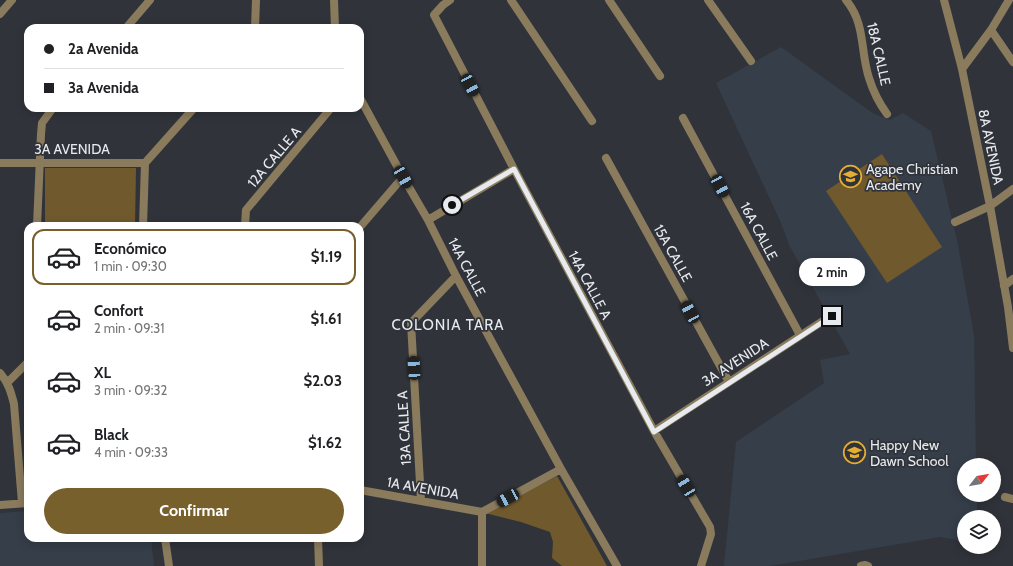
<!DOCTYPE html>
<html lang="es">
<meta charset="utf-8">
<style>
body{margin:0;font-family:Cabin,sans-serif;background:#f2f2f2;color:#202124;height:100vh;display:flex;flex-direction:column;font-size:15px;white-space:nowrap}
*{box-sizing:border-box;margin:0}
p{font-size:13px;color:#757577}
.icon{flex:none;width:22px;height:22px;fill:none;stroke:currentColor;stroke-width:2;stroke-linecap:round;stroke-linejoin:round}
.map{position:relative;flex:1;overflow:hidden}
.details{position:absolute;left:24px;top:222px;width:340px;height:320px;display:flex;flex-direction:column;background:#fff;border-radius:12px;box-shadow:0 2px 10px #0003}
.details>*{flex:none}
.banner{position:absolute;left:24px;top:24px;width:340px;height:88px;border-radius:12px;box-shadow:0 2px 10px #0003;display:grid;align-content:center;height:88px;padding:0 20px;background:#fff}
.needle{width:26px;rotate:59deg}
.controls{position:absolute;left:957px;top:458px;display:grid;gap:8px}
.controls a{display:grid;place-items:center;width:44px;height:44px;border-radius:50%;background:#fff;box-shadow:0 2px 10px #0003;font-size:20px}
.end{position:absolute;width:18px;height:18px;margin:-9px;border:5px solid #e7eaee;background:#111;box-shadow:0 0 0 2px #111}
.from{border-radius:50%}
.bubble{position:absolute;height:28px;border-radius:14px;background:#fff;box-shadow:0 2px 10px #0003;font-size:13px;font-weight:700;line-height:28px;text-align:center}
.car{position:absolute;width:12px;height:24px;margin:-12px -6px;border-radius:5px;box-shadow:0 0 3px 1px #0007;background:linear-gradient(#222 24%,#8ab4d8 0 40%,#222 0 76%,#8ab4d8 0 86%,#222 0)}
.banner b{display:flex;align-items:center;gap:14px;height:38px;font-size:15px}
.banner b+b{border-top:1px solid #e0e0e0}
.banner i{width:10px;height:10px;background:#202124}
ul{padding:7px 0 0;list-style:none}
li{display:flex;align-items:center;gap:12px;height:56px;margin:0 8px 6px;padding:0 12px;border:2px solid transparent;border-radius:12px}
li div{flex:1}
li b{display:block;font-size:15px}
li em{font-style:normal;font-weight:700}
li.selected{border-color:#78602c}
li>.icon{width:36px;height:36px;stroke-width:1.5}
.action{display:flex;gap:8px;margin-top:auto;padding:8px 20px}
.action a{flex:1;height:46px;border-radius:24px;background:#78602c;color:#fff;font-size:16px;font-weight:700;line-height:46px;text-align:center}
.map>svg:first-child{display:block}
</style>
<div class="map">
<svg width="1013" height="566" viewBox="0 0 1013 566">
<rect width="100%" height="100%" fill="#30343a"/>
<path fill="#353e49" d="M781,47L874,114L890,120L903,113L931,131L957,240L974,335L976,465H964V495H977V517H964V541L940,537L770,566H724L736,442L824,383L820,360L850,354L789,245L781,223L716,83Z
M28,511V538H151L154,566H0V513Z"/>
<path fill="#705a2d" d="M882,154L942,247L887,283L826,191Z
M45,168H136L135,226H45Z
M557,476L607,566H562L552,558L553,542L550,532L521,522L485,513Z"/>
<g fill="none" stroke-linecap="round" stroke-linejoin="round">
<path stroke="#8b7b5d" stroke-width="8" d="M334,0L335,28
M450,0L443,5L434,15L514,169L654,431L710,527L711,534L701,566
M511,0L592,121
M609,0L660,76
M708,0L751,61
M846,0C866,24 860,51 869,78C873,91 879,103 887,114
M944,0L962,69L990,206L1008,307L1013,348
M0,14L12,0
M126,28L150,0
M255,28L256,0
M991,30L1013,62
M962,69L991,30L1009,0
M360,98L403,177L428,220L456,276L561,469L617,566
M683,118L800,335
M606,158L729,382
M0,163H145
M428,220L514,169
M955,222L990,206L1013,189
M37,226L41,134L42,123L53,108
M143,226L145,163L194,108
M245,226L246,210L331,108
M360,227L403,177
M1004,286L1013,279
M0,373C8,382 11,392 14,404L22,503
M7,383L28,362
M654,431L832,315
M360,490L482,512
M1005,497L1013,499
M421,501L411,323L456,276
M0,505L28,503
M165,538L169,566
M318,538L319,566
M482,566V512L561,469
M861,566L865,565L868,566"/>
</g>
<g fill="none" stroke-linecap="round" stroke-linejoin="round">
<path stroke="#e7eaee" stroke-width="5" d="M452,205L514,169L654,432L832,316"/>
</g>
<defs>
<symbol id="school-ring" viewBox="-11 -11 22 22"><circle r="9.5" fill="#30343a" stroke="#e4ae35" stroke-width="1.5"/><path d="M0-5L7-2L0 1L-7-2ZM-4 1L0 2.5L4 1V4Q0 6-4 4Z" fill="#e4ae35"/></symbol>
</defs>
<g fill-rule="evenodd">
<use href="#school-ring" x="838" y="164" width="25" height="25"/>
<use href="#school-ring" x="842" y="440" width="25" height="25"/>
</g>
<g text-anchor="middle" stroke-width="3.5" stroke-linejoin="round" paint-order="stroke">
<g font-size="14" fill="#e7eaee" stroke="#30343a">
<text transform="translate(879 54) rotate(77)" y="5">18A CALLE</text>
<text transform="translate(991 147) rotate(78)" y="5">8A AVENIDA</text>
<text x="72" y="154">3A AVENIDA</text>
<text transform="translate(274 157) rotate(-50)" y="5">12A CALLE A</text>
<text transform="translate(759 231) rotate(62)" y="5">16A CALLE</text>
<text transform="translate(673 253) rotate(61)" y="5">15A CALLE</text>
<text transform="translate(467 267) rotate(62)" y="5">14A CALLE</text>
<text transform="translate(590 285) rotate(62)" y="5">14A CALLE A</text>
<text transform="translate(735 362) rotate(-33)" y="5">3A AVENIDA</text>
<text transform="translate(404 428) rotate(-93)" y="5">13A CALLE A</text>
<text transform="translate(423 488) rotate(10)" y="5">1A AVENIDA</text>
</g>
<g font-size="14" fill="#e7eaee" stroke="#30343a" text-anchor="start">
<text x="866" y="174">Agape Christian<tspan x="866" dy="16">Academy</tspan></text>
<text x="870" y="450">Happy New<tspan x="870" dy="16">Dawn School</tspan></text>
</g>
<g font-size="15" letter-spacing="1" fill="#e7eaee" stroke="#30343a">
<text x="448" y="330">COLONIA TARA</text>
</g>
</g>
</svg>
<div class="controls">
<a><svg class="needle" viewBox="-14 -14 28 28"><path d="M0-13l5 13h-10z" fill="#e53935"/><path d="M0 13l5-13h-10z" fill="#757577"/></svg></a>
<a><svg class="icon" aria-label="layers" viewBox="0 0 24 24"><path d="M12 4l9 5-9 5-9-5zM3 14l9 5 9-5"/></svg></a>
</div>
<i class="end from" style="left:452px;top:205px"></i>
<i class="end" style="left:832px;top:316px"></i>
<div class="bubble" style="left:799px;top:258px;width:66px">2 min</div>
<i class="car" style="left:470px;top:85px;rotate:152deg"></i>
<i class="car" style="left:403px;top:177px;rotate:150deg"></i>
<i class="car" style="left:720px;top:186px;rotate:152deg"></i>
<i class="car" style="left:690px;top:312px;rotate:331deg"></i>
<i class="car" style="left:414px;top:368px;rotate:357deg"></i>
<i class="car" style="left:686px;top:486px;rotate:329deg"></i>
<i class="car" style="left:508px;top:498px;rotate:242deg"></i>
<div class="banner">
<b><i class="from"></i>2a Avenida</b>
<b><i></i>3a Avenida</b>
</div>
<section class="details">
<ul>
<li class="selected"><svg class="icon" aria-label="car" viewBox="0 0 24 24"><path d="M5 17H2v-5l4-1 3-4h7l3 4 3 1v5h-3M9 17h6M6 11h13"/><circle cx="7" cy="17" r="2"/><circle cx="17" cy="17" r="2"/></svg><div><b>Económico</b><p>1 min · 09:30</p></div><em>$1.19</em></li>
<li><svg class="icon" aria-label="car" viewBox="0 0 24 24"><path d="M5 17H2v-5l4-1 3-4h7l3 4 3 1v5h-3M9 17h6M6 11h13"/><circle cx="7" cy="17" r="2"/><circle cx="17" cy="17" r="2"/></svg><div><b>Confort</b><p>2 min · 09:31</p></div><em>$1.61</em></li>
<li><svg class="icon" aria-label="car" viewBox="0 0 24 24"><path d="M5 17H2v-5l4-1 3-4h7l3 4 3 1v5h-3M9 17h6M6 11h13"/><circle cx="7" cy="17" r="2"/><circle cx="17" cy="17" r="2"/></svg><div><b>XL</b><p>3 min · 09:32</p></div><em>$2.03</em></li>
<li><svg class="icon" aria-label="car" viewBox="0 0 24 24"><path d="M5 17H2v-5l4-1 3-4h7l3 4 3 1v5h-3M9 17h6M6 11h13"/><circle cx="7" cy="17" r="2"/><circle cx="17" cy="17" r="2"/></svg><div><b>Black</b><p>4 min · 09:33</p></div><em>$1.62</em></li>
</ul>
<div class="action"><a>Confirmar</a></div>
</section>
</div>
